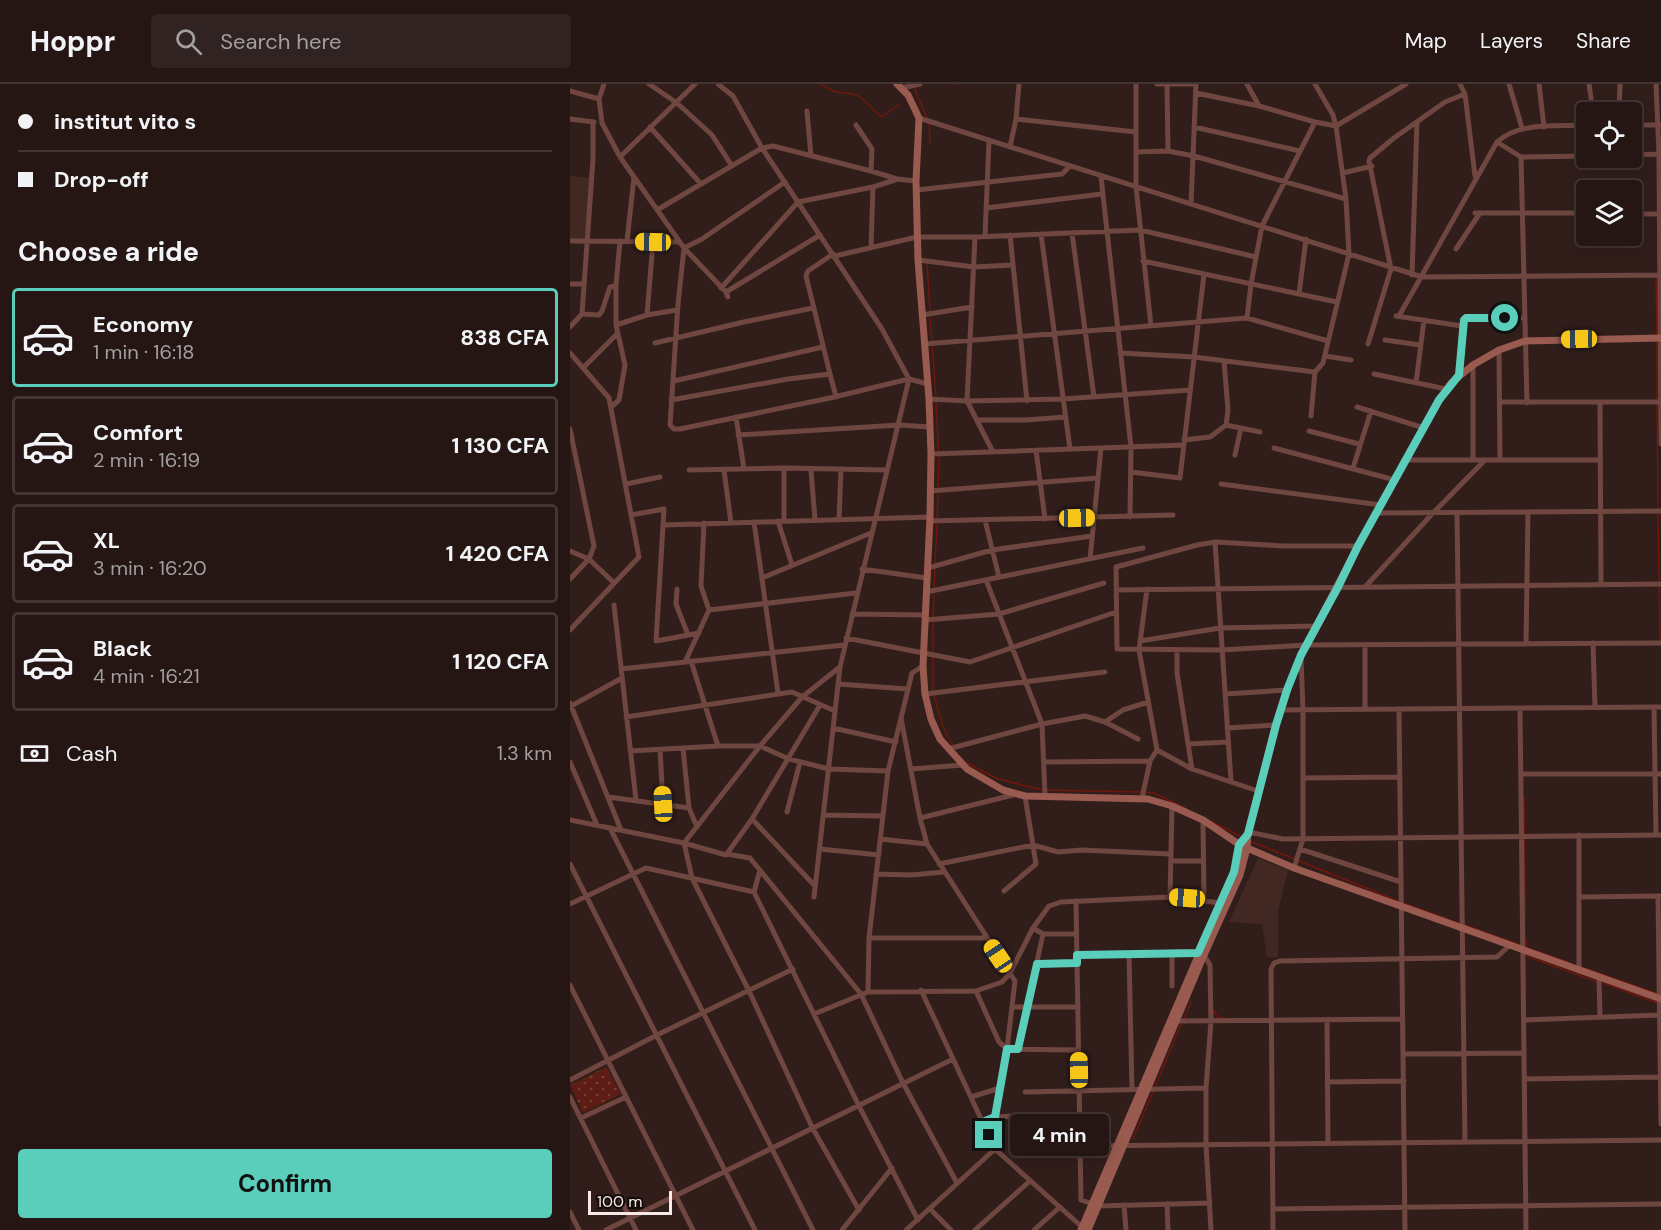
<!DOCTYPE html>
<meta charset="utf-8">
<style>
body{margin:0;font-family:"DM Sans",sans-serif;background:#312322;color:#f1f3f6;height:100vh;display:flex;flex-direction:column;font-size:22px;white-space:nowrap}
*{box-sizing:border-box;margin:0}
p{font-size:20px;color:#a39fa0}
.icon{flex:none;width:33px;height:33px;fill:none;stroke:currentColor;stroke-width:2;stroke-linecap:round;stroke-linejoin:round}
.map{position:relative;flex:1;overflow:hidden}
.side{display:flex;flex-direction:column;background:#251614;width:570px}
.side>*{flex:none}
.banner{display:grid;align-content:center;height:132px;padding:0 18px;background:#251614}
.tools{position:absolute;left:1006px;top:18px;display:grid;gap:12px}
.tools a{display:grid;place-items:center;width:66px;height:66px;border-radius:6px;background:#251614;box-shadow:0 3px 15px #0003,0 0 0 2px #423534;font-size:30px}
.scale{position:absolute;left:18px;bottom:15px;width:84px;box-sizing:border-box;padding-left:6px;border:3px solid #f6e9e6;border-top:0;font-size:16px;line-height:21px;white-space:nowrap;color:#f6e9e6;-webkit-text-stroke:4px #130b09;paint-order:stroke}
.end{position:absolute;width:27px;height:27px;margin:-14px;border:8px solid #5bcebb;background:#111;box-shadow:0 0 0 3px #111}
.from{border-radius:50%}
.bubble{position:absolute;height:42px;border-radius:6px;background:#251614;box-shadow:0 3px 15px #0003,0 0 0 2px #423534;font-size:20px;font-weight:700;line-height:42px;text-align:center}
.car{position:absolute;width:18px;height:36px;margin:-18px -9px;border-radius:8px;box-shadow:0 0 4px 2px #0007;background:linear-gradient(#f5c518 24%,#345 0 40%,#f5c518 0 76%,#345 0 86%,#f5c518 0)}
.banner b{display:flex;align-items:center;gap:21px;height:57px;font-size:22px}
.banner b+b{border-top:2px solid #423534}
.banner i{width:15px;height:15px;background:#f1f3f6}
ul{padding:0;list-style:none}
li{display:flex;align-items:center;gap:18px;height:99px;margin:0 12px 9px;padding:0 6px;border:3px solid #423534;border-radius:6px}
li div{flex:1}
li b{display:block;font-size:22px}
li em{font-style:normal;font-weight:700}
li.active{border-color:#5bcebb}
li>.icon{width:54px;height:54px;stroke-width:1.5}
h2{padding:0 18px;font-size:27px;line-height:72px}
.pay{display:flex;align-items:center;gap:15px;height:66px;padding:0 18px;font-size:22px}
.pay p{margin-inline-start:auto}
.action{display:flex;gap:12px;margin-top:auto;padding:12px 18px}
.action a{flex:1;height:69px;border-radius:6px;background:#5bcebb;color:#111;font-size:24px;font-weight:700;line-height:69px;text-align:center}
header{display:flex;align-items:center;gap:36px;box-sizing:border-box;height:84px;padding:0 30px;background:#251614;border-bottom:2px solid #423534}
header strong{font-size:28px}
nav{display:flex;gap:33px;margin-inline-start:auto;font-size:21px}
.search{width:420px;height:54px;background:#312322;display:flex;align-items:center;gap:15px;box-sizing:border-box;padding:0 21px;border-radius:6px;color:#a39fa0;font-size:22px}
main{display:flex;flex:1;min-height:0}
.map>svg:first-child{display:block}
</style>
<header>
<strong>Hoppr</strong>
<div class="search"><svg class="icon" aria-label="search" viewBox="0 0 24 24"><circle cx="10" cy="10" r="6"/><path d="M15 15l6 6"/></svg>Search here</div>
<nav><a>Map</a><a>Layers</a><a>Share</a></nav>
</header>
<main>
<section class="side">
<div class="banner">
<b><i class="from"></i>institut vito s</b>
<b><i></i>Drop-off</b>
</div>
<h2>Choose a ride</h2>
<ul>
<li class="active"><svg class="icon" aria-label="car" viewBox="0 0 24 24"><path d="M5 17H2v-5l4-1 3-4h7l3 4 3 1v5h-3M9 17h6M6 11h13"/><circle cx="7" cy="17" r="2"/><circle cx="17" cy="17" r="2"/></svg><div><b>Economy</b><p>1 min · 16:18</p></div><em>838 CFA</em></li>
<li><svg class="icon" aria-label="car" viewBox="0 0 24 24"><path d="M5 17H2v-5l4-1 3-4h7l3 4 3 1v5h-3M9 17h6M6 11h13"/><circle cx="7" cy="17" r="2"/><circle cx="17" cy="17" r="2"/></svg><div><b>Comfort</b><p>2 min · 16:19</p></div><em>1 130 CFA</em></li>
<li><svg class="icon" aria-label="car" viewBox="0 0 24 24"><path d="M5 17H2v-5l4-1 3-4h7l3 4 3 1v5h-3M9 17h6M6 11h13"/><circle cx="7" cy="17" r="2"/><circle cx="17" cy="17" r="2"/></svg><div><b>XL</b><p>3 min · 16:20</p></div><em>1 420 CFA</em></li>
<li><svg class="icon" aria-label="car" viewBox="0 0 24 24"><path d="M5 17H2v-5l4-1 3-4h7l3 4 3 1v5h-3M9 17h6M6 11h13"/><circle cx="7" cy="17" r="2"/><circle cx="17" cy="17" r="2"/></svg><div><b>Black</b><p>4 min · 16:21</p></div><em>1 120 CFA</em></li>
</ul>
<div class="pay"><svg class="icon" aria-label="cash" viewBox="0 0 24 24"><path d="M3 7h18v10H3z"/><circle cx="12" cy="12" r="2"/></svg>Cash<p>1.3 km</p></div>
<div class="action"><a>Confirm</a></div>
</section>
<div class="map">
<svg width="1091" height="1146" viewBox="0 0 1091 1146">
<defs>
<pattern id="grass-dots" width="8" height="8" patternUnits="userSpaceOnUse" patternTransform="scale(1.5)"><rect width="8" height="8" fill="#5e1d14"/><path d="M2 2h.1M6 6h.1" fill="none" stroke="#763e36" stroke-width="1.8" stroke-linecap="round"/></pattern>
</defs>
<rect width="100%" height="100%" fill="#311e1b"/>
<path fill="#412823" d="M0,92L20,94L16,155H0Z
M688,774L718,786L708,827V873H697L692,840L659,838Z"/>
<path fill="url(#grass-dots)" d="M36,983L51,1010L13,1029L0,1001Z"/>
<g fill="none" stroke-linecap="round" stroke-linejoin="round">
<path stroke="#71160b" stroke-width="1.5" d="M251,0C268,14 278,5 290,13C298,19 304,27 312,33L330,20
M387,0H390
M345,3C345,10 354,25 357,34
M359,39L360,60
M357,179L360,228
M1086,194L1087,253
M360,233L366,312
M1087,257V316
M366,317L369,374L368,405
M1087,320L1088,424
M1088,428L1089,499
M367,435L368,410
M365,480L367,440
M1089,503L1090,556
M364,504L365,485
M363,534L364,509
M363,539V606
M364,611L373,643L383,662
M397,679L428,695L473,706L570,708
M575,708L584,709L617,725
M954,714L955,838
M640,737L676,755
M680,757L828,817
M833,819L891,840
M895,841L950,861
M955,852L957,862
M954,863L998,878
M957,870L956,872L1028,898
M1011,883L1088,910
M1033,899L1087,919
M643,926L648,934H655
M614,934L621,918
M585,1003L612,938
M563,1055L583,1008"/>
<path stroke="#6f4740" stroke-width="5" d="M34,0L29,15L32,39L50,73L114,164L156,208L158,213
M79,0L107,19L142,51L162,82
M148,0L163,12L192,64L312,245L339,295L270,583L244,813
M566,0V103L581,242
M587,0H626
M597,0L598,67
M677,0L689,22
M939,0L952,44
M969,0L974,43
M1019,0L1023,28
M1086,0L1089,70L1091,360
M332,4L350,0
M0,7L29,15
M626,9L689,22L745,38L766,42L836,0
M895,10L905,92
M237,27L241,72
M1049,28L1050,0
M349,34L852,193L1091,191
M0,35L24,38
M446,35L566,48
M286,41L302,65L301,87
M1062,41H1090
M80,43L131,100
M624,43L730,67
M927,58L951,73L1017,72
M440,63L446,35L449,0
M567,68L598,67L624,72L776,115
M1062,71L1091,70
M50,73L125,0
M951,73L957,319
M773,89L802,82
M531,93L561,363L560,433
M215,98L132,155L114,164L108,220L100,341L104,345H110L260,314L339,295L358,300
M347,106L492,90L499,83
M621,120L626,0
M416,124L532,110
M87,126L192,64L203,62L301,87L327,95L346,97
M905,129H1017
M1062,130H1091
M502,149L524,313
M471,150L500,365
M440,151L457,317
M415,152L419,57
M405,153L397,317L423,368
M0,157L110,158
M57,157L64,93
M301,163L303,103
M886,165L910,129
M265,172L347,153H405L570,146L686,173
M348,176L404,183L443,181
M573,177L767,218
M842,191L847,38
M0,200H13
M151,204L228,118L303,103L325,96
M156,208L250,151
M729,210L736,155
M12,230L29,231L32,227L40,203L46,201
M77,231L83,158
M352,231L402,223
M826,232L892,242
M829,232L927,58C950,37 988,43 1017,41
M677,234L681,200L692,142L745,38
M46,241L77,231L107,226
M0,243L12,230L23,75V38
M815,256L850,261
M85,259L174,238L243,224
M355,260L677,234L758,257
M798,260L821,185L799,77L800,74L824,54L875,18L895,10L890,0
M929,266L930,376
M0,269L39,314L69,473L0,546
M550,269L624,273L745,288L753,279L779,170L776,115L766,42L763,31L745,0
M755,272L781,276
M903,281V376
M13,284L48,249
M260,290L266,313
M804,290L876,305
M889,291L892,242L896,234H954
M104,297L253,263
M846,299L854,236
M359,315L397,317L493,315L620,306
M101,316L218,295L260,290L236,192L238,187L263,170
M930,318H1091
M1030,318L1031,500
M41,323L49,316L55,281L46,241V201L50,157
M787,323L854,344
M741,332L745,288
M166,333L174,385
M407,336H456L495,333
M656,341L690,348
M0,345L24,462L19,475L0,495
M739,347L789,360
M168,351L329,341L360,343
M614,356L640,353L656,341L658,326L654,277
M704,364L825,396
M466,366L475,435
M361,370L614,361
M665,371L671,344
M836,376H1030
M783,384L801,327
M119,386L214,384L317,386
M154,386L161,439
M241,386L245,436
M561,388L610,394L634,190
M56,400L90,393
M651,400L811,421
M360,407L528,394
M807,429L1091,427
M887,429L895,1058
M61,431L94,425L86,557L129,549
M269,436L271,385
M415,436L429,493
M208,437L222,481
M214,437V384
M360,437L603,431
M184,438L208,609
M93,441L360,433
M645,458L661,697
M788,462H714L645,458L627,461L546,483L547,565L652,566L736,561L1091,559
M0,467L19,475L44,499
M520,475L531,364
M358,484L422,466L522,452
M292,485L357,494
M192,494L301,449
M416,496L472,640L475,712
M795,503L863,429L915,376
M107,505L106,520L118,551
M577,505L569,566L587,666L622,685L688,707
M546,506L1091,500
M356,508L573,464
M44,521L66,716
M139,526L286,509
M282,530L355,531
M355,536L429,530L534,499
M276,554L400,578L546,528
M570,557L650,544L747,542
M1023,559L1025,623
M956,560L958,428
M795,561V625
M607,566V589L622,685
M121,577L148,662
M115,578L139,526L131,502L134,439
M51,585L274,561
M268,600L338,605
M355,610L535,588
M655,610L717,606
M0,619L51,746
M1,622L52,594
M1084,623L1086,751
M950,624L956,1146
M829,625L835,1146
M710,626L1091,623
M56,633L222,608L265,627
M331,634L350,734L357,760L445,897L437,965L425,1033L413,1037
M535,638L553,626L578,618
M263,644L326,658
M657,644L706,641
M619,660L658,658
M113,664L119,724L127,743
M90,665L93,720
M378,665L472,640L515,632L535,638L568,655
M60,667L148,662H190L219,675L259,685L318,687
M0,678L27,741
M474,678L580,677
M341,685L393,681
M951,690H1091
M733,694L830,693
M38,713L119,724
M572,714L580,677L587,666
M217,728L230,678
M254,731L313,732
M350,734L447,710
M182,735L245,802
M0,736L114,759L156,771L182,735L250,621
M633,736L634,816
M40,744L243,1146
M678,748L713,755L1091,751
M310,755L357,760
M114,759L122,794L179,907L242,1043L289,1126
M114,759L190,662L232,613L270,583
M250,765L309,771
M730,765L831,798
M157,770L180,774L291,910L333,999L387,1099
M601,777H633
M0,780L185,1146
M369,780L463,761L488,768L512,766L600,770
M724,784L733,755V626L731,573
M190,786L184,808L288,1020L348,1136
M306,790L341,791L374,788
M434,807L466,780L455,712
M1088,812L1091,1040
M600,813L602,722
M1010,813L1089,812
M506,817L511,1116L529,1122L640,1119
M0,820L76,784L184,808
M463,844L473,850H506
M299,854H416
M559,870L562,1006
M602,870V902
M507,871L628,869L634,871L640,881L641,937L636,1004V1061L641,1146
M467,880L507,879
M1009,887V751
M1029,894L1030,932
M0,901L123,1146
M351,906L425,1065L512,1143
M406,907L429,958L437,965L508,966
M298,908L299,854L318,687L342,589L353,582
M442,923H508
M244,930L298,908L406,907L432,898L440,889L463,844L479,822L491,818L600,813L651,819
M757,936L758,1060
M954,936L1090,931
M604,937L833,935
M448,965L473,850
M833,970L954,969
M954,995L1091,993
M0,996L87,951L223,885
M757,998L834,997
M455,1008L636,1004
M0,1013L66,1146
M401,1013L430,1004
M425,1033L446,1032L495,1071L510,1072
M11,1034L56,1013
M511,1062L1091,1056
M597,1120L598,1146
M554,1121L556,1146
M360,1125L381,1146
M703,1125L1091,1120
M0,1128L9,1146
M36,1146L383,975
M272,1146L322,1084
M336,1146L425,1065
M405,1146L460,1097
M464,1146L490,1123
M703,1146L701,885L704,879L710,877L927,873L939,862"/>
<path stroke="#995a4f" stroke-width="7" d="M327,0L338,11L349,34L346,97L348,176L359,315L361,370L360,433L353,582L355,610L361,635L370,655L397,685L433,706L455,712L578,715L602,722L633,736L670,761L724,784L1091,915
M511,1146L664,788L672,758
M518,1146L634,871L670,791L677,764L678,748L706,641L717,606L731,571L788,462L869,316L881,299L903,281L929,266L955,257L1091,254"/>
</g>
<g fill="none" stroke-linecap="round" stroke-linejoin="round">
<path stroke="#5bcebb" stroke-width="8" d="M419,1051L413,1038L425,1033L437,965H448L467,880L507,879V871L628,869L664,788L669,761L678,750L706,641L717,606L731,571L768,503L788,462L869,316L889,291L894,236L896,234H935"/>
</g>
</svg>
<div class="tools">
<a><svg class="icon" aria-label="locate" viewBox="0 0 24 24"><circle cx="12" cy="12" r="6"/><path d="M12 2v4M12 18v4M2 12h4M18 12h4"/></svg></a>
<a><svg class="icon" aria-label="layers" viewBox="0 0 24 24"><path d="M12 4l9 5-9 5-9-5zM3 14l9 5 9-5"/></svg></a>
</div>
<div class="scale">100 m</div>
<i class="end from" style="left:935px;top:234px"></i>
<i class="end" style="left:419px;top:1051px"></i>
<div class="bubble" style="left:440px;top:1030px;width:99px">4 min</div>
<i class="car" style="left:83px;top:158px;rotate:271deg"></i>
<i class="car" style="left:1009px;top:255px;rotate:269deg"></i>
<i class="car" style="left:507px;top:434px;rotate:89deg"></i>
<i class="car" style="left:93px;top:720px;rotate:357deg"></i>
<i class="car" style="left:617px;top:814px;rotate:274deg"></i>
<i class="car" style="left:428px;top:872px;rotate:326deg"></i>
<i class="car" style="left:509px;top:986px;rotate:359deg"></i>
</div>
</main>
